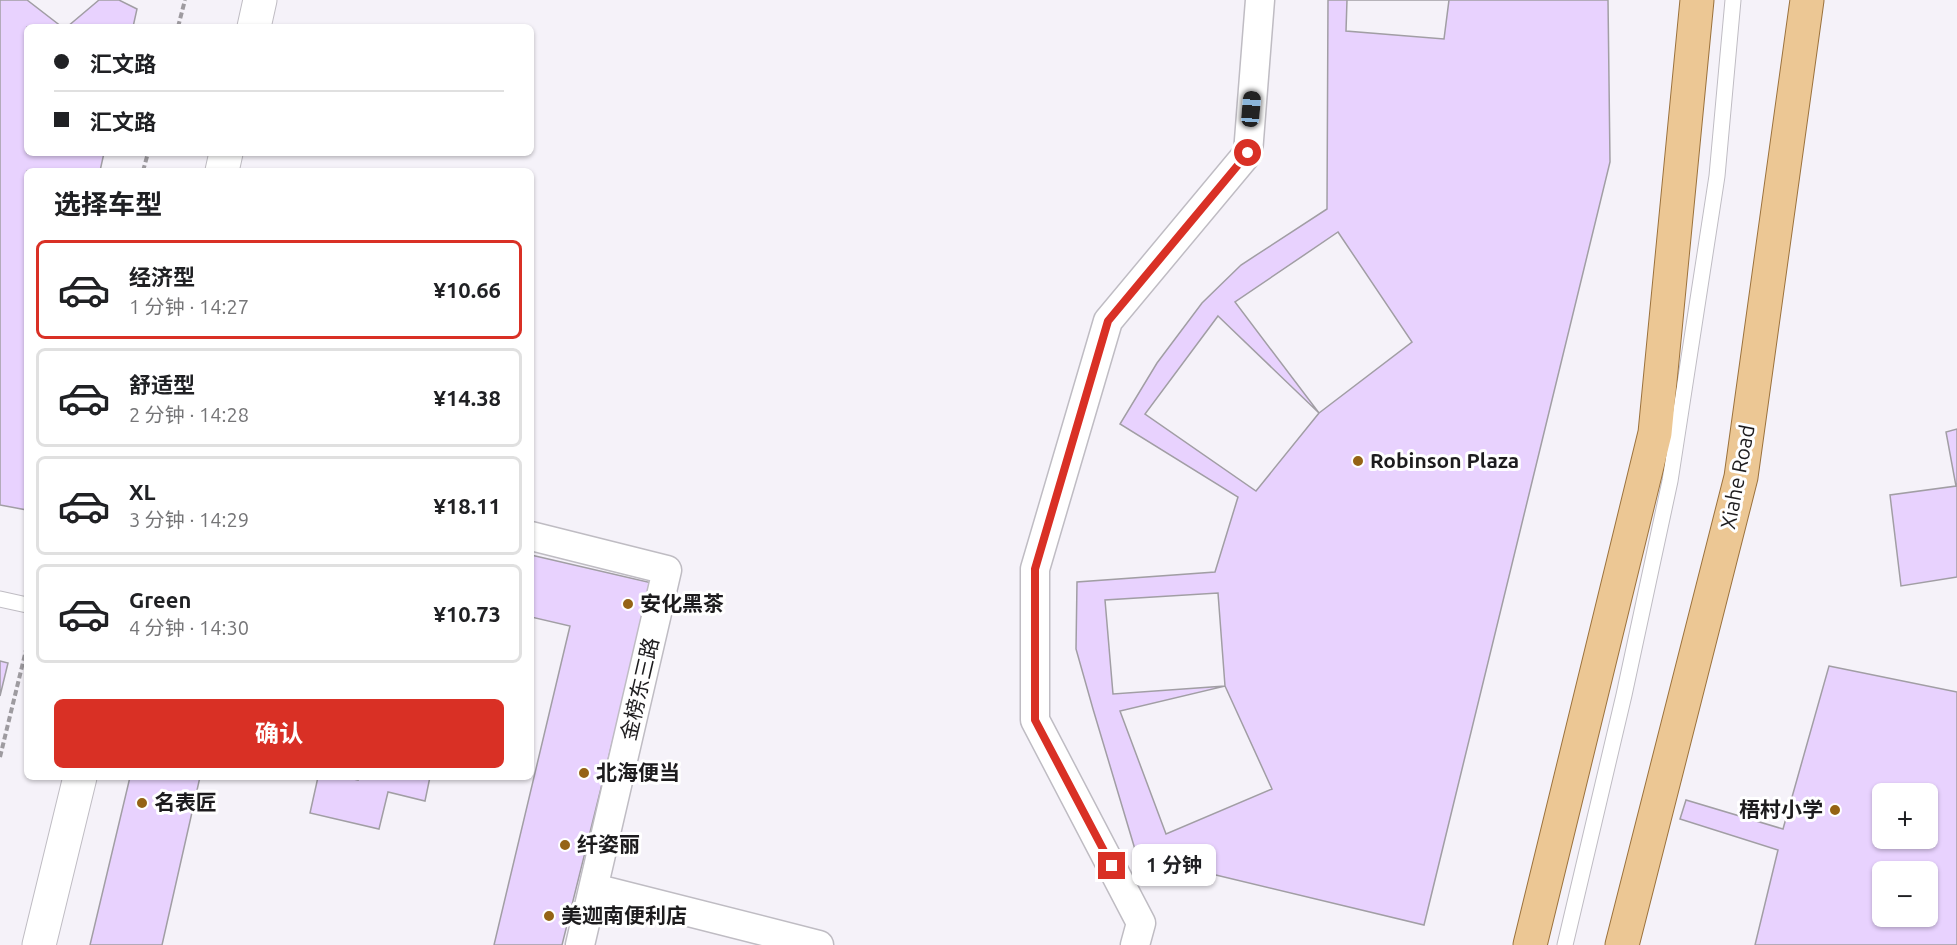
<!DOCTYPE html>
<html lang="zh">
<meta charset="utf-8">
<style>
body{margin:0;font-family:Ubuntu,"Noto Sans SC",sans-serif;background:#f2f2f2;color:#202124;height:100vh;display:flex;flex-direction:column;font-size:22px;white-space:nowrap}
*{box-sizing:border-box;margin:0}
p{font-size:20px;color:#757577}
.icon{flex:none;width:33px;height:33px;fill:none;stroke:currentColor;stroke-width:2;stroke-linecap:round;stroke-linejoin:round}
.map{position:relative;flex:1;overflow:hidden}
.drawer{position:absolute;left:24px;top:168px;width:510px;height:612px;display:flex;flex-direction:column;background:#fff;border-radius:9px;box-shadow:0 2px 4px #0004}
.drawer>*{flex:none}
.banner{position:absolute;left:24px;top:24px;width:510px;height:132px;border-radius:9px;box-shadow:0 2px 4px #0004;display:grid;align-content:center;height:132px;padding:0 30px;background:#fff}
.buttons{position:absolute;left:1872px;top:783px;display:grid;gap:12px}
.buttons a{display:grid;place-items:center;width:66px;height:66px;border-radius:9px;background:#fff;box-shadow:0 2px 4px #0004;font-size:30px}
.end{position:absolute;width:27px;height:27px;margin:-14px;border:8px solid #d93025;background:#fff;box-shadow:0 0 0 3px #fff}
.from{border-radius:50%}
.bubble{position:absolute;height:42px;border-radius:9px;background:#fff;box-shadow:0 2px 4px #0004;font-size:20px;font-weight:700;line-height:42px;text-align:center}
.car{position:absolute;width:18px;height:36px;margin:-18px -9px;border-radius:8px;box-shadow:0 0 4px 2px #0007;background:linear-gradient(#222 24%,#8ab4d8 0 40%,#222 0 76%,#8ab4d8 0 86%,#222 0)}
.banner b{display:flex;align-items:center;gap:21px;height:57px;font-size:22px}
.banner b+b{border-top:2px solid #e0e0e0}
.banner i{width:15px;height:15px;background:#202124}
ul{padding:0;list-style:none}
li{display:flex;align-items:center;gap:18px;height:99px;margin:0 12px 9px;padding:0 18px;border:3px solid #e0e0e0;border-radius:9px}
li div{flex:1}
li b{display:block;font-size:22px}
li em{font-style:normal;font-weight:700}
li.selected{border-color:#d93025}
li>.icon{width:54px;height:54px;stroke-width:1.5}
h2{padding:0 30px;font-size:27px;line-height:72px}
.action{display:flex;gap:12px;margin-top:auto;padding:12px 30px}
.action a{flex:1;height:69px;border-radius:9px;background:#d93025;color:#fff;font-size:24px;font-weight:700;line-height:69px;text-align:center}
.map>svg:first-child{display:block}
</style>
<div class="map">
<svg width="1957" height="945" viewBox="0 0 1957 945">
<rect width="100%" height="100%" fill="#f5f2f9"/>
<path fill="#e8d2fe" stroke="#a19ea4" stroke-width="1.5" fill-rule="evenodd" d="M0,0H27L62,27H27V153H104L100,171H27V510L0,505Z
M99,0H119L137,9L133,27H67Z
M1328,0H1608L1610,162L1424,925L1137,856L1093,709L1076,649L1077,582L1215,572L1238,497L1120,424L1157,363L1202,303L1241,265L1327,209Z
M1347,0H1449L1444,39L1346,31Z
M1338,232L1412,342L1319,413L1235,302Z
M1218,316L1319,413L1256,491L1145,414Z
M1957,429V577L1901,586L1890,495L1956,486L1946,432Z
M531,555L652,583L562,945H494L570,626L531,617Z
M1218,593L1225,686L1113,694L1105,600Z
M0,661L8,663L0,696Z
M1829,666L1957,692V945H1755L1778,850L1680,819L1686,800L1783,829ZM1882,794H1928V838H1882ZM1882,872H1928V916H1882Z
M1225,686L1272,789L1166,834L1120,711Z
M130,777H200L162,945H90Z
M318,777H345L358,780V777H430L425,801L388,792L379,829L310,813Z"/>
<g fill="none" stroke-linecap="round" stroke-linejoin="round">
<defs>
<path id="lane" d="M0,599L27,605
M1565,945L1624,695L1670,481L1717,176L1733,0"/>
<path id="street" d="M531,536L667,570L580,945
M594,888L819,945
M1135,945L1141,923L1035,720V569L1108,321L1248,153L1260,0"/>
<path id="secondary" d="M254,27L260,0
M222,171L226,153
M39,945L80,777"/>
<path id="primary" d="M1530,945L1655,433L1697,0
M1622,945L1741,477L1807,0"/>
</defs>
<use href="#lane" stroke="#bfbcc3" stroke-width="17"/>
<use href="#street" stroke="#bfbcc3" stroke-width="31"/>
<use href="#secondary" stroke="#bfbcc3" stroke-width="35"/>
<use href="#primary" stroke="#9b723d" stroke-width="35"/>
<path stroke="#9e9ba0" stroke-width="4" stroke-dasharray="6 3" stroke-linecap="butt" d="M178,27L185,0
M143,171L148,153
M0,757L27,646"/>
<use href="#lane" stroke="#fff" stroke-width="15"/>
<use href="#street" stroke="#fff" stroke-width="28"/>
<use href="#secondary" stroke="#fff" stroke-width="33"/>
<use href="#primary" stroke="#ecc794" stroke-width="33"/>
</g>
<g fill="none" stroke-linecap="round" stroke-linejoin="round">
<path stroke="#d93025" stroke-width="8" d="M1112,866L1035,720V569L1108,321L1248,153"/>
</g>
<g fill="#956315" stroke="#fff" stroke-width="2">
<circle cx="1358" cy="461" r="6"/>
<circle cx="628" cy="604" r="6"/>
<circle cx="584" cy="773" r="6"/>
<circle cx="142" cy="803" r="6"/>
<circle cx="1835" cy="810" r="6"/>
<circle cx="565" cy="845" r="6"/>
<circle cx="549" cy="916" r="6"/>
</g>
<g text-anchor="middle" stroke-width="6" stroke-linejoin="round" paint-order="stroke">
<g font-size="21" font-weight="bold" fill="#1d1c1e" stroke="#fff" text-anchor="start">
<text x="1370" y="468">Robinson Plaza</text>
<text x="640" y="611">安化黑茶</text>
<text x="596" y="780">北海便当</text>
<text x="154" y="810">名表匠</text>
<text x="1823" y="817" text-anchor="end">梧村小学</text>
<text x="577" y="852">纤姿丽</text>
<text x="561" y="923">美迦南便利店</text>
</g>
<g font-size="21" fill="#1d1c1e" stroke="#fff">
<text transform="translate(1738 477) rotate(-79)" y="7">Xiahe Road</text>
<text transform="translate(640 689) rotate(-77)" y="7">金榜东三路</text>
</g>
</g>
</svg>
<div class="buttons">
<a>+</a>
<a>−</a>
</div>
<i class="end from" style="left:1248px;top:153px"></i>
<i class="end" style="left:1112px;top:866px"></i>
<div class="bubble" style="left:1132px;top:844px;width:84px">1 分钟</div>
<i class="car" style="left:1251px;top:109px;rotate:5deg"></i>
<div class="banner">
<b><i class="from"></i>汇文路</b>
<b><i></i>汇文路</b>
</div>
<section class="drawer">
<h2>选择车型</h2>
<ul>
<li class="selected"><svg class="icon" aria-label="car" viewBox="0 0 24 24"><path d="M5 17H2v-5l4-1 3-4h7l3 4 3 1v5h-3M9 17h6M6 11h13"/><circle cx="7" cy="17" r="2"/><circle cx="17" cy="17" r="2"/></svg><div><b>经济型</b><p>1 分钟 · 14:27</p></div><em>¥10.66</em></li>
<li><svg class="icon" aria-label="car" viewBox="0 0 24 24"><path d="M5 17H2v-5l4-1 3-4h7l3 4 3 1v5h-3M9 17h6M6 11h13"/><circle cx="7" cy="17" r="2"/><circle cx="17" cy="17" r="2"/></svg><div><b>舒适型</b><p>2 分钟 · 14:28</p></div><em>¥14.38</em></li>
<li><svg class="icon" aria-label="car" viewBox="0 0 24 24"><path d="M5 17H2v-5l4-1 3-4h7l3 4 3 1v5h-3M9 17h6M6 11h13"/><circle cx="7" cy="17" r="2"/><circle cx="17" cy="17" r="2"/></svg><div><b>XL</b><p>3 分钟 · 14:29</p></div><em>¥18.11</em></li>
<li><svg class="icon" aria-label="car" viewBox="0 0 24 24"><path d="M5 17H2v-5l4-1 3-4h7l3 4 3 1v5h-3M9 17h6M6 11h13"/><circle cx="7" cy="17" r="2"/><circle cx="17" cy="17" r="2"/></svg><div><b>Green</b><p>4 分钟 · 14:30</p></div><em>¥10.73</em></li>
</ul>
<div class="action"><a>确认</a></div>
</section>
</div>
